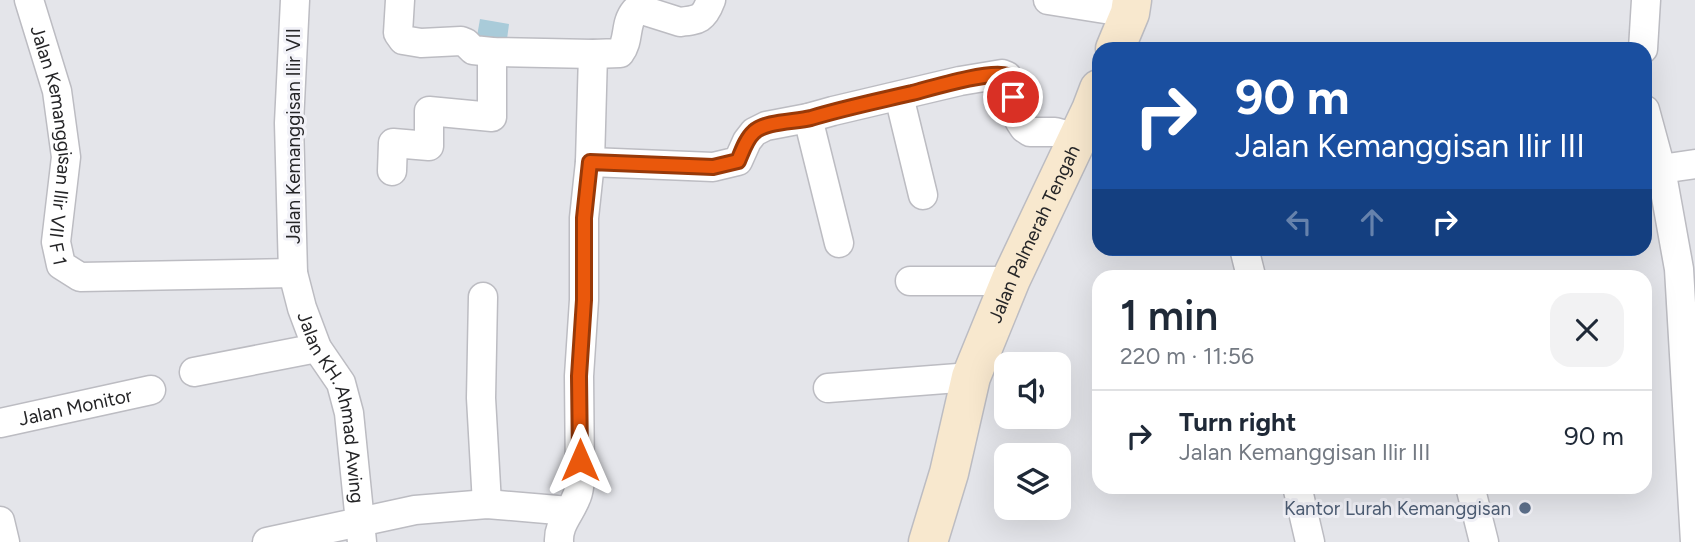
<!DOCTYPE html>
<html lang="en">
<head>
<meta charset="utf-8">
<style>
	:root { --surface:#fff; --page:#f2f2f3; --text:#1f2937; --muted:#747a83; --line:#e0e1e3 }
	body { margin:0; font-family:Figtree,sans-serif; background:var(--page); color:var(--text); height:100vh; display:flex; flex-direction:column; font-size:26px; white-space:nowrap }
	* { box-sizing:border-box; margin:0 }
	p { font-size:23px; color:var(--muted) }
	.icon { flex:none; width:38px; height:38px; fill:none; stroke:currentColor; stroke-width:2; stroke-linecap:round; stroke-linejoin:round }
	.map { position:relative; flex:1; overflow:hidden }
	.details { position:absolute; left:1092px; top:270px; width:560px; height:224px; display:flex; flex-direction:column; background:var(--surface); border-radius:21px; box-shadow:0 7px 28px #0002 }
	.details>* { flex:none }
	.banner { position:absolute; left:1092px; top:42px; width:560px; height:214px; border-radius:21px; box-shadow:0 7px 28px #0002; background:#1a4fa0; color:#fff; overflow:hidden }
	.tools { position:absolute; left:994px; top:352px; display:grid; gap:14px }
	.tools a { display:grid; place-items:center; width:77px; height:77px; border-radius:14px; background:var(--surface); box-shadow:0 7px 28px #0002; font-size:35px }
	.pin { position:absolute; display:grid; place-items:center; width:60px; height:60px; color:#fff; margin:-30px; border:4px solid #fff; border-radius:50%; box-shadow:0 2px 7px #0007 }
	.me { position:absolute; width:77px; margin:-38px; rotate:0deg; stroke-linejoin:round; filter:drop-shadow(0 0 5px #0008) }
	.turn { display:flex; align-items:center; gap:24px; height:147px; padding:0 28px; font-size:32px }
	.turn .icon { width:91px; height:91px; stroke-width:2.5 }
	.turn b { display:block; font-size:49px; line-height:60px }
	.lanes { display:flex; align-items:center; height:66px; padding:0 28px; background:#0003; justify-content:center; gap:35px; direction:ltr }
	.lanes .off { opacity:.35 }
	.round { display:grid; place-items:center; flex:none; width:74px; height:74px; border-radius:21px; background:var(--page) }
	.summary { display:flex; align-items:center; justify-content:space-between; height:119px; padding:0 28px }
	h1 { font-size:42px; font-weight:600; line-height:52px }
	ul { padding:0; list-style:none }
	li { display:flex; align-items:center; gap:21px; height:91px; padding:0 28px; border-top:2px solid var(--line) }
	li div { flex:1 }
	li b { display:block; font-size:26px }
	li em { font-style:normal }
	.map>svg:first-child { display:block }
	.water { fill:#a9cbd9 }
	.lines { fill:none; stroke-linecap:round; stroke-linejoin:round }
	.street-casing { stroke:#bcbcc2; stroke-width:31 }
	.secondary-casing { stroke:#bcbcc2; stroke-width:41 }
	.street { stroke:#fff; stroke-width:28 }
	.secondary { stroke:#f8e8ce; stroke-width:38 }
	.route-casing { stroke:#983908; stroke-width:18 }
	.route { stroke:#ea580c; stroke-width:12 }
	.service-dot { fill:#5c6f8a; stroke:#f2f2f8; stroke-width:2.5 }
	.labels { text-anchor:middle; stroke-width:6; stroke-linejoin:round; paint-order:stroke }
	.street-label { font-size:19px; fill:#252527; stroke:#f2f2f8 }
	.service-label { font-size:19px; fill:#4e5e75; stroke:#f2f2f8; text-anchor:end }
</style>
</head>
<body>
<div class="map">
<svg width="1695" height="542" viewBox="0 0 1695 542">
	<rect width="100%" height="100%" fill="#e4e5ea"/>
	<path class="water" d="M 480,19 L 509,24 L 506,47 L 476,42 Z"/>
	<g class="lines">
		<g class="street-casing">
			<g id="street">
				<path id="s1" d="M 29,0 L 57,91 L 66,157 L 56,242 L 61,265 L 80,277 L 293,273"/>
				<path id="s2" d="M 295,0 L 289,123 L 293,273 L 302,308 L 317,348 L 341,383 L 349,413 L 362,542"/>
				<path d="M 400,0 L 398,33 L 403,40 L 421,43 L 461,41 L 466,43 L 473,50 L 492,52 L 593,54 L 620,53 C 630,40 624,24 635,11 L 642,10 L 680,22 C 699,20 704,19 711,0"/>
				<path d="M 1048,0 L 1130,13"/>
				<path d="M 1643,49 L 1646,0"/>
				<path d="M 899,96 L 923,195"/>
				<path d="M 1645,110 L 1661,169 L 1679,269 L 1695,542"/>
				<path d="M 808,118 L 839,243"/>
				<path d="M 590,162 L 713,167 L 738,161 L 747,141 L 754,132 L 766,126 L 808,118 L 833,111 L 960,81 L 1002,74 L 1007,76 L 1009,80 L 1020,122 L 1024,128 L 1030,132 L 1055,132 L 1077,138"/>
				<path d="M 1661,169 L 1695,164"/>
				<path d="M 392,171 L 393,143 L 429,146 L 429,111 L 492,117 L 492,52"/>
				<path d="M 1244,248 L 1251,276"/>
				<path d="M 910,281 L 998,281 L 1011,279"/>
				<path d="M 483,297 L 481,398 L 487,504"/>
				<path d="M 194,372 L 317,348"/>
				<path d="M 828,388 L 971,377"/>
				<path id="s3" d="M 0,423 L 151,390"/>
				<path d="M 1297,486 L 1310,542"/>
				<path d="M 1470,486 L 1484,542"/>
				<path d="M 0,521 L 5,542"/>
				<path d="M 267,542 L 415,510 L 487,504 L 569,511"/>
				<path d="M 559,542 C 558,524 570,514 576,498 C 579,493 579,486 580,480 L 579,376 L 584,300 L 584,218 L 590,162 L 593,54"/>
			</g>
		</g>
		<g class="secondary-casing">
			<g id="secondary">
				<path d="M 1115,49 L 1130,13 L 1132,0"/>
				<path id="s4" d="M 928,542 L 949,473 L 971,377 L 1011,279 L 1091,110 L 1099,89"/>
			</g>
		</g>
		<use href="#street" class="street"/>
		<use href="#secondary" class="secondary"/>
	</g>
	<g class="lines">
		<g class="route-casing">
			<path id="route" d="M 580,460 L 579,376 L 584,300 L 584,218 L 590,162 L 713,167 L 738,161 C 742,152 746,139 754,132 C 766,121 795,122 811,118 C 844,108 878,101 912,93 C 931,88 990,70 1007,76 L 1013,97"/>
		</g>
		<use href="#route" class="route"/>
	</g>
	<circle class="service-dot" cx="1525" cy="508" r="7"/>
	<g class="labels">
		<g class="street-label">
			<text transform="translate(293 136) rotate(-90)" y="7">Jalan Kemanggisan Ilir VII</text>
			<text dy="7" stroke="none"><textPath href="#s1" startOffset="149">Jalan Kemanggisan Ilir VII F 1</textPath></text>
			<text dy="7" stroke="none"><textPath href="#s4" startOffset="327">Jalan Palmerah Tengah</textPath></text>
			<text dy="7" stroke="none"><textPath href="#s3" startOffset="77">Jalan Monitor</textPath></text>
			<text dy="7" stroke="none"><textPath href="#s2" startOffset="415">Jalan KH. Ahmad Awing</textPath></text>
		</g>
		<g class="service-label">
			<text x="1511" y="515">Kantor Lurah Kemanggisan</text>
		</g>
	</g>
</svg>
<div class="tools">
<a><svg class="icon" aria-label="sound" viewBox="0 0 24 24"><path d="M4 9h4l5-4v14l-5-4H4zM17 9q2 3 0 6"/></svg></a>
<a><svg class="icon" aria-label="layers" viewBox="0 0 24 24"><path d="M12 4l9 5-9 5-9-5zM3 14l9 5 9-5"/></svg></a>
</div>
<div class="pin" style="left:1013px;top:97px;background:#d93025"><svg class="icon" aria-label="arrive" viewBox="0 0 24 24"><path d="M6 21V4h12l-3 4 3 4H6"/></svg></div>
<svg class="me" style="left:580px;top:460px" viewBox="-20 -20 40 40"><path d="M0-17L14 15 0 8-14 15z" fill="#ea580c" stroke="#fff" stroke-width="4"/></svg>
<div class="banner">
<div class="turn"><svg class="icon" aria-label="right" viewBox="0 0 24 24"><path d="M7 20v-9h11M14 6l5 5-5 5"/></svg><div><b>90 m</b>Jalan Kemanggisan Ilir III</div></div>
<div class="lanes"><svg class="icon off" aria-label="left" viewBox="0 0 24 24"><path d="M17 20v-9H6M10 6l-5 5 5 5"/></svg><svg class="icon off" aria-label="ahead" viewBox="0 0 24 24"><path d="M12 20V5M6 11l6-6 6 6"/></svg><svg class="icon" aria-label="right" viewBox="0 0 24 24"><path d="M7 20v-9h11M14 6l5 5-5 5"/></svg></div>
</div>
<section class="details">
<div class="summary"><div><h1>1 min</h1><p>220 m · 11:56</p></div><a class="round"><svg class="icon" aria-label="close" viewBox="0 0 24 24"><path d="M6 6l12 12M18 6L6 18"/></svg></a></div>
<ul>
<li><svg class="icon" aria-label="right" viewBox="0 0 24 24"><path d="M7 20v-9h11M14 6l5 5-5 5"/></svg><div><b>Turn right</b><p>Jalan Kemanggisan Ilir III</p></div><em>90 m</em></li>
</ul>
</section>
</div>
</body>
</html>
